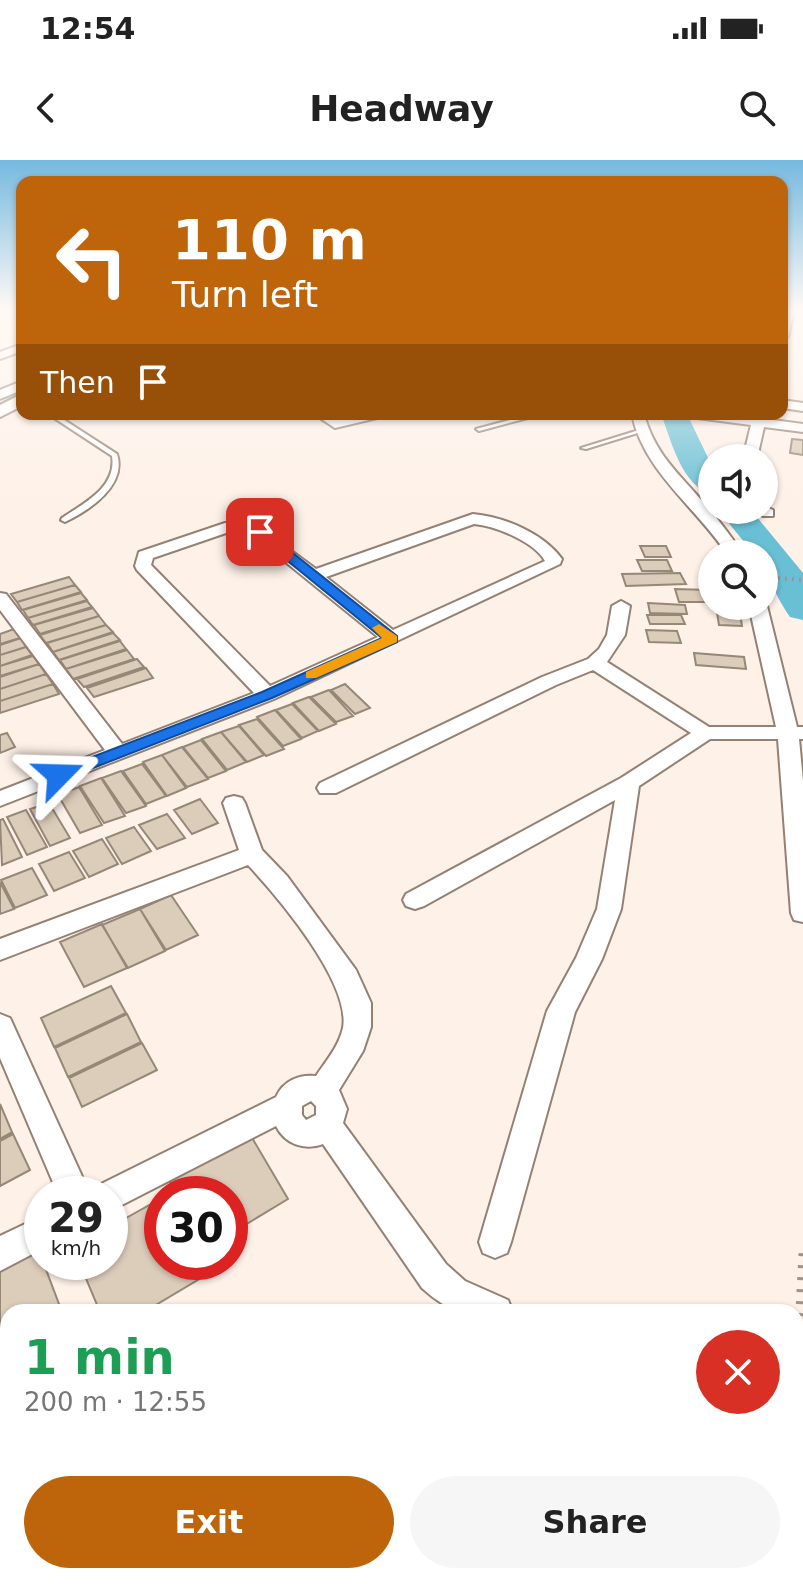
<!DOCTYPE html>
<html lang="en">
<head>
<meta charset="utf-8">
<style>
	:root { --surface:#fff; --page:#f6f6f6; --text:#222; --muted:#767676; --accent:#be640a }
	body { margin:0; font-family:"DejaVu Sans",sans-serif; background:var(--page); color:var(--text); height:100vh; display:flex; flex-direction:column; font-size:30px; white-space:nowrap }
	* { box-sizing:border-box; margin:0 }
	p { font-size:26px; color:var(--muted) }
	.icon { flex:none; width:44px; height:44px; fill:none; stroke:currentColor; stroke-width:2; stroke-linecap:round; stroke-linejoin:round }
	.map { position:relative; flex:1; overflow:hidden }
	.side { position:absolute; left:0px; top:1144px; width:804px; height:280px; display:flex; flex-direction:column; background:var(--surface); border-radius:24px 24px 0 0; box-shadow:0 2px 6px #0004 }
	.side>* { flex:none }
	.top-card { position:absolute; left:16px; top:16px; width:772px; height:244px; border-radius:16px; box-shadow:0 2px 6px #0004; background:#be640a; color:#fff; overflow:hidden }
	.tools { position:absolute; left:698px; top:284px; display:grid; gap:16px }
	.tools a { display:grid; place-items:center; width:80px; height:80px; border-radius:50%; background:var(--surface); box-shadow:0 2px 6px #0004; font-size:40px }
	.speed { position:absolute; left:24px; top:1016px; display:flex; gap:16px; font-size:40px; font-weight:700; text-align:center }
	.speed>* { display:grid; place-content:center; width:104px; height:104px; border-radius:50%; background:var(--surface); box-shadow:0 2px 6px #0004; line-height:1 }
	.speed small { font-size:20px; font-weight:400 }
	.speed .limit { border:12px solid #d22; background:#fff; color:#111 }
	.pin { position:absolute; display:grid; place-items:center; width:68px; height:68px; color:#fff; margin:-34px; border-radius:16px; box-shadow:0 4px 12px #0006 }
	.me { position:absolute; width:88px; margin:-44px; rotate:68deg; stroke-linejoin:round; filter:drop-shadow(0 0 6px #0008) }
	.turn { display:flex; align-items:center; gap:28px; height:168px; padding:0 24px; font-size:36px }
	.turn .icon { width:104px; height:104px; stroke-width:2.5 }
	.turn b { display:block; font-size:56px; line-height:68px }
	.then { display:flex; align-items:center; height:76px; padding:0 24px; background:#0003; gap:16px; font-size:30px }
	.round { display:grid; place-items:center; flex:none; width:84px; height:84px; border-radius:42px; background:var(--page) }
	.head { display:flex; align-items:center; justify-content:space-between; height:136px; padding:0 24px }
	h1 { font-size:48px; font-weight:700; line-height:60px; color:#1e9e55 }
	.button { display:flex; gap:16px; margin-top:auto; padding:16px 24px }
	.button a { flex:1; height:92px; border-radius:48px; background:var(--accent); color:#fff; font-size:32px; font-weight:700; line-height:92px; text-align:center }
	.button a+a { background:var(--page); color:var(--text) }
	.status { display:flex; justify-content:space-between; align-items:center; height:56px; padding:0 40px; background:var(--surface); direction:ltr }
	.status svg { height:22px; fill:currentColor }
	header { display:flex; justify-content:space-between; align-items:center; height:104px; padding:0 24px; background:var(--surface); font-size:36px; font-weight:700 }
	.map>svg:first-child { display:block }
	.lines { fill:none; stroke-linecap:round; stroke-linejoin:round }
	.stream { stroke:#69c0d5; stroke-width:4 }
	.river { fill:#69c0d5; fill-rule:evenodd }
	.building { fill:#dcccba; stroke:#968877; stroke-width:2 }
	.service-casing { stroke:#948174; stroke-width:4 }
	.minor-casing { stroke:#948174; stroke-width:4 }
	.tertiary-casing { stroke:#948174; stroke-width:4 }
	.path-far1 { stroke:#9e948d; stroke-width:4; stroke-dasharray:2 5; stroke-linecap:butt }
	.path { stroke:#9e948d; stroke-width:8; stroke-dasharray:3 9; stroke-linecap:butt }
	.service { fill:#fff; fill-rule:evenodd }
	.minor { fill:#fff; fill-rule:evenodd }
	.tertiary { fill:#fff; fill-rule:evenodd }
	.route { fill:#1a73e8; stroke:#114b97; stroke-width:2 }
	.slow { fill:#f59e0b }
</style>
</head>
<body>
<div class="status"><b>12:54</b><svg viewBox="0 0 49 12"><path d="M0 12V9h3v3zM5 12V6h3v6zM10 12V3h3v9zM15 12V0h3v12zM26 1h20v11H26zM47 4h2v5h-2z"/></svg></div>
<header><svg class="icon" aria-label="back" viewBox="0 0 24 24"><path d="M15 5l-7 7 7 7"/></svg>Headway<svg class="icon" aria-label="search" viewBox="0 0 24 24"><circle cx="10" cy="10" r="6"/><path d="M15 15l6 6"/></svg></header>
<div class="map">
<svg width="803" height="1424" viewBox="0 0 803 1424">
	<rect width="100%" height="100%" fill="#fef1e8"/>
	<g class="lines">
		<path class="stream" d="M 0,245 L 22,232"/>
		<path class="river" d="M 661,254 L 687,254 L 712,306 L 712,334 C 682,327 671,280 661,254 Z
			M 718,350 L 751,350 L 803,413 L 803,460 L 790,457 C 779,441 764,413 764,394 L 754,394 Z"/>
	</g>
	<path class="building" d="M 792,279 L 803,280 L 803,295 L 790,293 Z
		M 640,386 L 666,386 L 671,397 L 645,397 Z
		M 637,400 L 667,400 L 672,411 L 642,411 Z
		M 680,413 L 686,424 L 626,426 L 622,414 Z
		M 69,417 L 75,425 L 17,442 L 11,434 Z
		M 75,425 L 81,432 L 22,450 L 17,442 Z
		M 675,429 L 709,430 L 712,442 L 679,442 Z
		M 81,433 L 87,440 L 28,458 L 23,450 Z
		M 87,441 L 92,447 L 33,465 L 28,458 Z
		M 648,443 L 685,445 L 687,454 L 650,453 Z
		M 716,446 L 739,446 L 742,466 L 719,465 Z
		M 93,448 L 99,456 L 40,474 L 34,465 Z
		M 647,455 L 681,455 L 685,464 L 650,464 Z
		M 99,456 L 106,465 L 46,483 L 40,475 Z
		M 106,465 L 113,472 L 53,492 L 47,483 Z
		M 14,469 L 20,478 L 0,484 L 0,474 Z
		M 646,470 L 677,471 L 681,483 L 649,482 Z
		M 113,473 L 120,480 L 59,500 L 53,492 Z
		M 21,478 L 26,487 L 0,495 L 0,485 Z
		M 120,481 L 126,489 L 66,509 L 60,500 Z
		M 26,487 L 32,495 L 0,506 L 0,495 Z
		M 127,490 L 134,499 L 73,519 L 66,509 Z
		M 694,493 L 744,497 L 746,509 L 696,505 Z
		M 33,496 L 39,504 L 0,516 L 0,506 Z
		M 137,499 L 144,507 L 84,527 L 77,519 Z
		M 39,504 L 46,514 L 0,529 L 0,517 Z
		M 146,508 L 153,518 L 94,537 L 87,528 Z
		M 46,514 L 53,524 L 0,541 L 0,529 Z
		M 53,524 L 59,534 L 0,553 L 0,541 Z
		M 345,524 L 370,548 L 355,554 L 331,530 Z
		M 329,530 L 353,556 L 336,562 L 311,537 Z
		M 309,537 L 336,564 L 319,571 L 293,543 Z
		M 292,544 L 318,571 L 302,578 L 276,550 Z
		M 275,550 L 301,579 L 283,586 L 257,557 Z
		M 257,559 L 284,589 L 266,596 L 239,565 Z
		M 239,566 L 264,595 L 247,602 L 221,572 Z
		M 221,572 L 246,602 L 227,610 L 202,579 Z
		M 7,573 L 15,587 L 0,593 L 0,575 Z
		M 201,580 L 226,611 L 208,618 L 183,587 Z
		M 182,587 L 208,619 L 187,627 L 162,595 Z
		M 162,595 L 186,628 L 167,636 L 143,602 Z
		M 142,604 L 166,636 L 146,644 L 123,611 Z
		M 121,611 L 146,646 L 126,653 L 102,618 Z
		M 101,618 L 125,656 L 104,663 L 80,626 Z
		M 79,627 L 102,665 L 80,673 L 58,635 Z
		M 200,639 L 218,663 L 192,674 L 174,650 Z
		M 49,643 L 70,678 L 50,686 L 30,649 Z
		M 26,650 L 47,687 L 27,695 L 7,657 Z
		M 167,654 L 185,678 L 157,689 L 139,665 Z
		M 3,659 L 22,697 L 2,705 L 0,660 Z
		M 134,667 L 151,691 L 122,704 L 106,678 Z
		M 102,679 L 118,704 L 89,717 L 73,691 Z
		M 69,692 L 85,718 L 54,731 L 39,704 Z
		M 32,708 L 47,735 L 15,748 L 1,720 Z
		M 0,722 L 14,749 L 0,754 Z
		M 171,735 L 198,775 L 166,790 L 140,749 Z
		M 140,749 L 165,791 L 128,808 L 102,765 Z
		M 102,764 L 127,808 L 84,827 L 60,782 Z
		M 111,826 L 126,853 L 54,887 L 41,858 Z
		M 127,854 L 141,882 L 68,917 L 55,888 Z
		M 142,883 L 157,910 L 82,947 L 69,918 Z
		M 0,944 L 12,972 L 0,979 Z
		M 13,974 L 30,1010 L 0,1026 L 0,981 Z
		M 251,976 L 288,1039 L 230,1074 L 230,1034 L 170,1034 L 175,1031 L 169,1021 Z
		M 162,1038 L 162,1102 L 228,1102 L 144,1152 L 100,1152 L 82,1109 L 94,1102 L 110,1102 L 110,1067 Z
		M 36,1083 L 62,1152 L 8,1152 L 8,1191 L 0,1167 L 0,1102 Z
		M 0,1167 L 8,1191 L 8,1233 L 0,1238 Z"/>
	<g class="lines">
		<g class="service-casing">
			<path id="service" d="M 48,254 L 55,254 L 117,294 C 127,325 90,350 65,362 L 61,360 L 62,358 C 84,343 117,327 112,296 Z
				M 532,254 L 543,254 L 479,271 L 476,269 Z
				M 639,270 L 644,271 L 586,289 L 581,288 Z"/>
		</g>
		<g class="minor-casing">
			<path id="minor" d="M 785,148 L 795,148 L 788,177 L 782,180 Z
				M 22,184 L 22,191 L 0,199 L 0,192 Z
				M 22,221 L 22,230 L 0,239 L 0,230 Z
				M 782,240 L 803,243 L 803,251 L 782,248 Z
				M 314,254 L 329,254 L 337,260 L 367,254 L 394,254 L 335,268 Z
				M 632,254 L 644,254 C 654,293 679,314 704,343 C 718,359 731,376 743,394 L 727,394 C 696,347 643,311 632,254 Z
				M 691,254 L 727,254 L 803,264 L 803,272 L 764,267 L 757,298 L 743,298 L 751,265 L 697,258 Z
				M 764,346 L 773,350 L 773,356 L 763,356 L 754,350 L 764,350 Z
				M 473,354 C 504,357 543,373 562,399 L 560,404 L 274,539 L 0,646 L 0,631 L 105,590 L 0,450 L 0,433 L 6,434 L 122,584 L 254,533 L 137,410 L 135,406 L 139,392 L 225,363 L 255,364 L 316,409 ZM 474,364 C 496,366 535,382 545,401 L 393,470 L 326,417 ZM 226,373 L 251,374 L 378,477 L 270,526 L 151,405 L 153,398 Z
				M 621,441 L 630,446 L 625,475 L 607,502 L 709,567 L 776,567 L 749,446 L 764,446 L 764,442 L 767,446 L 797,567 L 803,567 L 803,579 L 799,579 L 803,621 L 803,762 L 794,760 L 791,753 L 778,579 L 710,579 L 639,626 L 621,749 L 602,799 L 575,852 L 511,1082 L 507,1093 L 495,1098 L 483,1093 L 479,1082 L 547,851 L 576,798 L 597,749 L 615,640 L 424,746 L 415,749 L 406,746 L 403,740 L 406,734 L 621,618 L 691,573 L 593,510 L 556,525 L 336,633 L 320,633 L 317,628 L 320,623 L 542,517 L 588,499 L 599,489 L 607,475 L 612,446 Z
				M 234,636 L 242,638 L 245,643 L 262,690 L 287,716 L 356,810 L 371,843 L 371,867 L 363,891 L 339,930 L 347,949 L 343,963 L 446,1104 L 465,1121 L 508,1140 L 513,1152 C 470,1152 456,1159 422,1128 L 323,984 C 304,991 285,984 276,966 L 110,1051 L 110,1034 L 95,1034 L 99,1025 L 276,937 C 283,921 299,914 316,916 C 326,901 339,886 343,868 C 351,823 278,737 248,705 L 0,800 L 0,779 L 239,690 L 223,643 L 226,638 ZM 311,941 L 316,946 L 316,955 L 306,960 L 302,955 L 302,946 Z
				M 0,854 L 10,858 L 90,1034 L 58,1034 L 0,898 Z
				M 42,1056 L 42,1089 L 0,1111 L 0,1076 Z
				M 796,1255 L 803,1257 L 803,1295 L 796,1293 Z
				M 45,1416 L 85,1416 L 86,1424 L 44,1424 Z
				M 750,1416 L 790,1416 L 790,1424 L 748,1424 Z"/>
		</g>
		<g class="tertiary-casing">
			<path id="tertiary" d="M 22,234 L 22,246 L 0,257 L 0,245 Z"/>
		</g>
		<path class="path-far1" d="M 764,417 L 803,420"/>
		<path class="path" d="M 796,1216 L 803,1085"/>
		<use href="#service" class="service"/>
		<use href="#minor" class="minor"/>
		<use href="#tertiary" class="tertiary"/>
	</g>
	<linearGradient id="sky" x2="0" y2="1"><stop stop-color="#75b9e0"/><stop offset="0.43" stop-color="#fff9f5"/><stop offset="1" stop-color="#fff9f5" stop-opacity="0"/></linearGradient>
	<rect width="803" height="347" fill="url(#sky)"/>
	<path class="route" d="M 256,370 L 264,370 L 397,476 L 397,482 L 272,538 L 65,619 L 53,619 L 51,615 L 53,612 L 262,532 L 382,478 L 256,375 Z"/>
	<path class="slow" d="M 379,464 L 397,476 L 397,482 L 316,518 L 306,518 L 306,512 L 382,478 L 372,468 Z"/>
</svg>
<div class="tools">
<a><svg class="icon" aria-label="sound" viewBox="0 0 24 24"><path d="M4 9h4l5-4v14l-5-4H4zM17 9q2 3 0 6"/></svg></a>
<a><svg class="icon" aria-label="search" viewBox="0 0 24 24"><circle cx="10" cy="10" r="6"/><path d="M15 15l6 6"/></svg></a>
</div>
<div class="speed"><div>29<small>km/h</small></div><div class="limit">30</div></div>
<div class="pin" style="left:260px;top:372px;background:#d93025"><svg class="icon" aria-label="arrive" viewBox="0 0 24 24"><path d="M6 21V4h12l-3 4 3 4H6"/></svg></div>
<svg class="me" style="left:59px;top:615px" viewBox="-20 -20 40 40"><path d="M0-17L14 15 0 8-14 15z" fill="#1a73e8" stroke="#fff" stroke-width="4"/></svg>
<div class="top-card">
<div class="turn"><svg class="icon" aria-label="left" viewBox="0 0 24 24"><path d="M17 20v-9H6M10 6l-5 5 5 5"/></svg><div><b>110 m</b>Turn left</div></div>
<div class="then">Then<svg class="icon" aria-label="arrive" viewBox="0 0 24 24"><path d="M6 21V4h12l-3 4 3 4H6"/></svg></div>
</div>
<section class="side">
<div class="head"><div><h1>1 min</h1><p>200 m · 12:55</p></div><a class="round" style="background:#d93025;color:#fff"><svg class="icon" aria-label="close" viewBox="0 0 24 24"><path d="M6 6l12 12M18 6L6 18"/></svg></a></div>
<div class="button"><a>Exit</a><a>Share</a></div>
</section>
</div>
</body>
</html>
